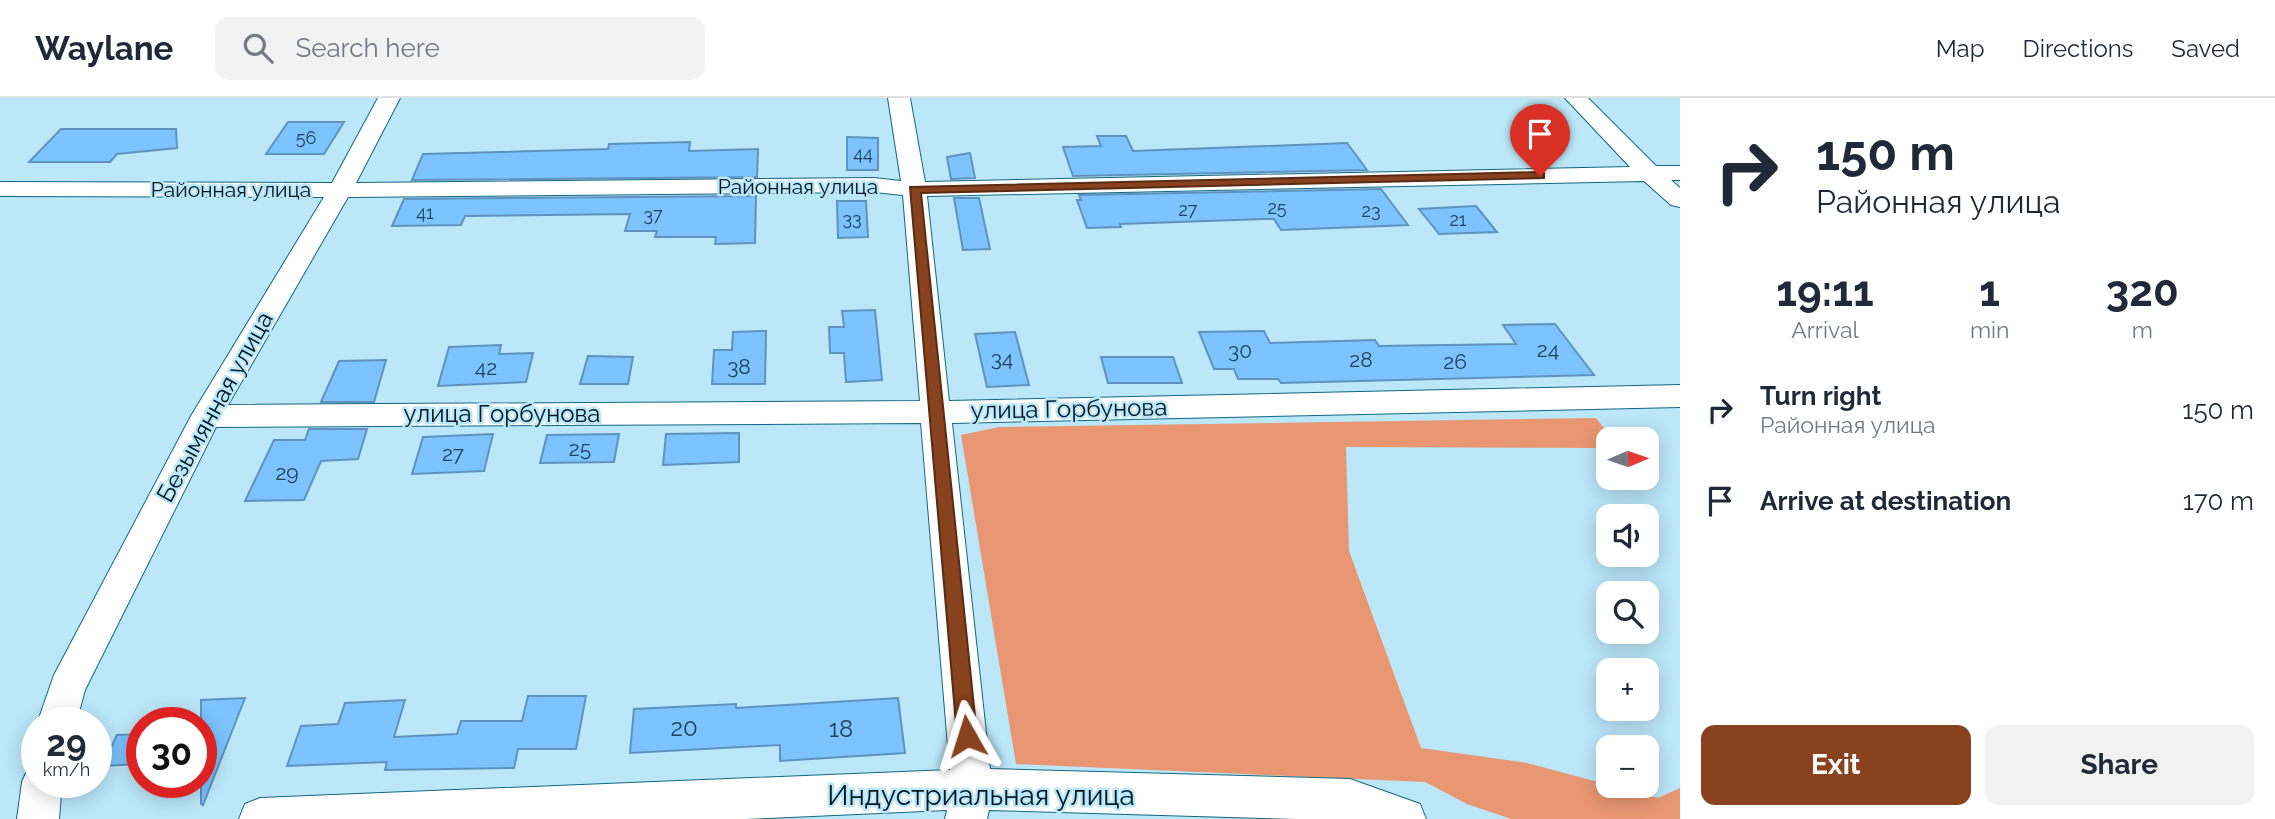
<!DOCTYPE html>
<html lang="en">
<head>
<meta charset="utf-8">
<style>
	:root { --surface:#fff; --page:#f2f2f3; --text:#1f2937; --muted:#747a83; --line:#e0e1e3; --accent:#89421e }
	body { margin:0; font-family:Raleway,sans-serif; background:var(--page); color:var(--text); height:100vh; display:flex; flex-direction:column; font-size:26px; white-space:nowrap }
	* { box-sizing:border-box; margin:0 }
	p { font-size:23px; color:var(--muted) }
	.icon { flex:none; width:38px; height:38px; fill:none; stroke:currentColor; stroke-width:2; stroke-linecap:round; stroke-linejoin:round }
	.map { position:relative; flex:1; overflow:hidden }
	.details { display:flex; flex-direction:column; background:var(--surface); width:595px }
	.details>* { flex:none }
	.guide { background:#fff; color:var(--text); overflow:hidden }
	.needle { width:46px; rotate:88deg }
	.controls { position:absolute; left:1596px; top:329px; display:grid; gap:14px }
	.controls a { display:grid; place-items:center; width:63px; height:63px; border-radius:14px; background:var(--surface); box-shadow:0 4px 18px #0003; font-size:35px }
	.speed { position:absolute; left:21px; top:609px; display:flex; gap:14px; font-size:35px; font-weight:700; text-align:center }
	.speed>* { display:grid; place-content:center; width:91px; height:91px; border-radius:50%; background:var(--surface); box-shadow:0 4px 18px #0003; line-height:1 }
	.speed small { font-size:18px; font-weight:400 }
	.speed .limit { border:10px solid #d22; background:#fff; color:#111 }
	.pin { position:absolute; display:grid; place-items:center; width:60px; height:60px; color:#fff; margin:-72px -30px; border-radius:50% 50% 50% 0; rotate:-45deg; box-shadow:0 0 7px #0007 }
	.pin .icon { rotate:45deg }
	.me { position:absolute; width:77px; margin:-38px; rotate:354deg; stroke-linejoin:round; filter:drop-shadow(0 0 5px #0008) }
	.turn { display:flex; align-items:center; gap:24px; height:147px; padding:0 21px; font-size:32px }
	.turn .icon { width:91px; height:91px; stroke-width:2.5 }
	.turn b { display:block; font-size:49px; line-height:60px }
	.eta { display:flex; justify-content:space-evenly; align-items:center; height:119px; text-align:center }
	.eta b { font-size:42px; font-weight:700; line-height:49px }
	.action { display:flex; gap:14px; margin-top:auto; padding:14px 21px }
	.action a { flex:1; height:80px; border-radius:14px; background:var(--accent); color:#fff; font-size:28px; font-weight:700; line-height:80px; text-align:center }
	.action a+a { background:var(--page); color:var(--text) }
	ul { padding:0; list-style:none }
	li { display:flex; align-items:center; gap:21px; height:91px; padding:0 21px }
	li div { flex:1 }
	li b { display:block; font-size:26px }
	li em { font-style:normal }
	header { display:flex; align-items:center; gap:42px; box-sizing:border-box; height:98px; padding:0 35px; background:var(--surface); border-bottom:2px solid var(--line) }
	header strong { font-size:33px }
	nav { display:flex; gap:38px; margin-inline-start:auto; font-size:24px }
	.search { width:490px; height:63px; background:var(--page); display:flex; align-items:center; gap:18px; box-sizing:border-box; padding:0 24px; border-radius:14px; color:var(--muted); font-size:26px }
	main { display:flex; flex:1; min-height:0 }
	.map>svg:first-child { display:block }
	.green { fill:#e99772 }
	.building { fill:#7cc3ff; stroke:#5f93be; stroke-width:2 }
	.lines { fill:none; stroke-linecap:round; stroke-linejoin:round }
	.minor-casing { stroke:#116781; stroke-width:2 }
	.minor { fill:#fff; fill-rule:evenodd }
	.route { fill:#89421e; stroke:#592b14; stroke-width:2 }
	.labels { text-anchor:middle; stroke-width:5; stroke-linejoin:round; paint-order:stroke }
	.far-number-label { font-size:18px; fill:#204358 }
	.far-street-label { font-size:21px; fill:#011820; stroke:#bbe7f9 }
	.number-label { font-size:21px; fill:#204358 }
	.street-label { font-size:24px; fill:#011820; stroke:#bbe7f9 }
	.near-number-label { font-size:24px; fill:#204358 }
	.near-street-label { font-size:28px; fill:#011820; stroke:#bbe7f9 }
</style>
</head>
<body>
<header>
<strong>Waylane</strong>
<div class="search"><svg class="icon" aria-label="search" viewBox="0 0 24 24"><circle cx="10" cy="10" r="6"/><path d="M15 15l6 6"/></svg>Search here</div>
<nav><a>Map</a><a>Directions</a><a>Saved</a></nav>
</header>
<main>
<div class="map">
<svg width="1680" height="721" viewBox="0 0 1680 721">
	<rect width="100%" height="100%" fill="#bbe7f9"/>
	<path class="green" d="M 1596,320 L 1611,339 L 1604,350 L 1346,349 L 1349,453 L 1421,650 L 1527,665 L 1658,700 L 1680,690 L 1680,721 L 1511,721 L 1467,706 L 1425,684 L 1016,666 L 961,337 L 999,329 Z"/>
	<path class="building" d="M 288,24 L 344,24 L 324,56 L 266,56 Z
		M 61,31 L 176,31 L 177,50 L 117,56 L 110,64 L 29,64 Z
		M 1097,38 L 1126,38 L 1133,53 L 1347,45 L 1367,72 L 1073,78 L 1063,49 L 1101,48 Z
		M 847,39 L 878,40 L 878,72 L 847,72 Z
		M 690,44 L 689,53 L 758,51 L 757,79 L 412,82 L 423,56 L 608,51 L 609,46 Z
		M 970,55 L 975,80 L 951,81 L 947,59 Z
		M 1381,91 L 1408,127 L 1281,132 L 1274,121 L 1264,121 L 1120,126 L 1121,129 L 1087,130 L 1077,102 L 1081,102 L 1079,97 Z
		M 756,98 L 755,145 L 715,146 L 716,139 L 655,139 L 657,133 L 625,133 L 630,116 L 465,118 L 461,127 L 392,128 L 404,101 Z
		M 954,100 L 979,100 L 990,151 L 963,152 Z
		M 837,103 L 866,103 L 868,139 L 838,140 Z
		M 1476,108 L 1497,134 L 1439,136 L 1419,111 Z
		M 875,212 L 882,282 L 846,284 L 844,255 L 830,255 L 829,229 L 844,229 L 842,213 Z
		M 1555,226 L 1594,277 L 1281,285 L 1278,281 L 1238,281 L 1234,271 L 1214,271 L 1199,234 L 1264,233 L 1270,245 L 1375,242 L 1379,248 L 1516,246 L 1503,227 Z
		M 766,233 L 765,286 L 712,286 L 714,252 L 732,252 L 733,234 Z
		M 1015,234 L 1029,287 L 987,289 L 975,236 Z
		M 501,247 L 499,256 L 533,255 L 526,284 L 438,288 L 449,249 Z
		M 588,258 L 633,259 L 628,286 L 580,286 Z
		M 1101,259 L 1173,259 L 1182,285 L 1108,285 Z
		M 386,262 L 374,304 L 321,304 L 339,263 Z
		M 309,331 L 367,331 L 358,361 L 321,363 L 304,402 L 245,403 L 274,342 L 305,342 Z
		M 739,335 L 739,364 L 663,367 L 666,336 Z
		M 493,336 L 484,373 L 412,376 L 423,339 Z
		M 619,336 L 614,364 L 540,365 L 547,337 Z
		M 528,598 L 586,598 L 576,651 L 518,651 L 514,670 L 385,672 L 387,664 L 287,668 L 301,628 L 338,626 L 345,605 L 405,602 L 394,639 L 457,636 L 461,623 L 522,623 Z
		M 245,600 L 203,707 L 201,706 L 201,602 Z
		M 898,600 L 905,655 L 780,663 L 780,647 L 630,655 L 634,611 L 736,606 L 736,610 Z
		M 142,636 L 142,666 L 102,668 L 117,637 Z"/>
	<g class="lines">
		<g class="minor-casing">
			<path id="minor" d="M 378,0 L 400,0 L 356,85 L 874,80 L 901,83 L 888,0 L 910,0 L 925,84 L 1630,69 L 1565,0 L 1588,0 L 1656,68 L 1680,68 L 1680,82 L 1671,82 L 1680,90 L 1680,109 L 1671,107 L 1644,83 L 927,98 L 949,303 L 1680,287 L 1680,309 L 952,325 L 990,671 L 1350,681 L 1420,706 L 1426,721 L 1297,721 L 989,712 L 987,721 L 945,721 L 947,712 L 745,721 L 239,721 L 245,706 L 260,700 L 950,672 L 921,325 L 216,329 L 85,592 L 76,625 L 37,626 L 54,577 L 191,318 L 324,99 L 0,98 L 0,84 L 332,85 ZM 874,94 L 903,97 L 920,303 L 228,307 L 348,99 Z
				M 37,666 L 37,684 L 62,684 L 59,721 L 17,721 L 22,684 L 28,670 Z"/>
		</g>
		<use href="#minor" class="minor"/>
	</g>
	<path class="route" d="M 1540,74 L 1544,75 L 1544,80 L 921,95 L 977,638 L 974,644 L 967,647 L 960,644 L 957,638 L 910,89 Z"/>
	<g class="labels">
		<g class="far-number-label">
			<text x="306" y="46">56</text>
			<text x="863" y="62">44</text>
			<text x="1277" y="116">25</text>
			<text x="1188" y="118">27</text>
			<text x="1371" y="119">23</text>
			<text x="425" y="121">41</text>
			<text x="653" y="123">37</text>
			<text x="852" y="127">33</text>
			<text x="1458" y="128">21</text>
		</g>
		<g class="far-street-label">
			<text x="798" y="96">Районная улица</text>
			<text x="231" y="99">Районная улица</text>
		</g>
		<g class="number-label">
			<text x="1548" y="259">24</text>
			<text x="1240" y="260">30</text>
			<text x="1002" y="268">34</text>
			<text x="1361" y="269">28</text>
			<text x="1455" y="271">26</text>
			<text x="739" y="276">38</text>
			<text x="486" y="277">42</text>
			<text x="580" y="358">25</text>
			<text x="453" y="363">27</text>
			<text x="287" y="382">29</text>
		</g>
		<g class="street-label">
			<text transform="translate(215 309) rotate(-61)" y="8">Безымянная улица</text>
			<text transform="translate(1069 311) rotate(-1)" y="8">улица Горбунова</text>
			<text x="502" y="324">улица Горбунова</text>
		</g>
		<g class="near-number-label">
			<text x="684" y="638">20</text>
			<text x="841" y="639">18</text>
		</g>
		<g class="near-street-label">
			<text x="981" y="707">Индустриальная улица</text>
		</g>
	</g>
</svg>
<div class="controls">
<a><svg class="needle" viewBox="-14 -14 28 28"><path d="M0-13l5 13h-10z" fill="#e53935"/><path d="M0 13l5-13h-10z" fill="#747a83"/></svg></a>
<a><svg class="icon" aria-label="sound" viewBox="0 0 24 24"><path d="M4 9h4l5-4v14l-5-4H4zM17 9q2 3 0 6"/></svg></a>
<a><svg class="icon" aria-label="search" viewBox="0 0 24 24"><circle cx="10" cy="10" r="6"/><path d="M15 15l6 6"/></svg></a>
<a>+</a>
<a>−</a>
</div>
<div class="speed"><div>29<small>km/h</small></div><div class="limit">30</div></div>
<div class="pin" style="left:1540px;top:78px;background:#d93025"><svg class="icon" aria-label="arrive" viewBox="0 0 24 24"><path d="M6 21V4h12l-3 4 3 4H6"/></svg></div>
<svg class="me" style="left:967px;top:638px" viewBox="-20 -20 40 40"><path d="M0-17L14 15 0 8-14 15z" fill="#89421e" stroke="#fff" stroke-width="4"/></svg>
</div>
<section class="details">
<div class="guide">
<div class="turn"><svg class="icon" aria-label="right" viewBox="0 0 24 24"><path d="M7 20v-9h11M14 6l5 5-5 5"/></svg><div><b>150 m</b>Районная улица</div></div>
</div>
<div class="eta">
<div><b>19:11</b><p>Arrival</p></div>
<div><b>1</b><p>min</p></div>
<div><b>320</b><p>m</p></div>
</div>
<ul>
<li><svg class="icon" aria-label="right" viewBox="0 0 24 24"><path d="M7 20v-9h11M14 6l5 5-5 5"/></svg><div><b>Turn right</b><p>Районная улица</p></div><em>150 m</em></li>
<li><svg class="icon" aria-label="arrive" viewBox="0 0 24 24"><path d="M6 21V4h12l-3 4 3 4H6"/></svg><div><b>Arrive at destination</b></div><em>170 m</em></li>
</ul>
<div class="action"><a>Exit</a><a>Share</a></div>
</section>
</main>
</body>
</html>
